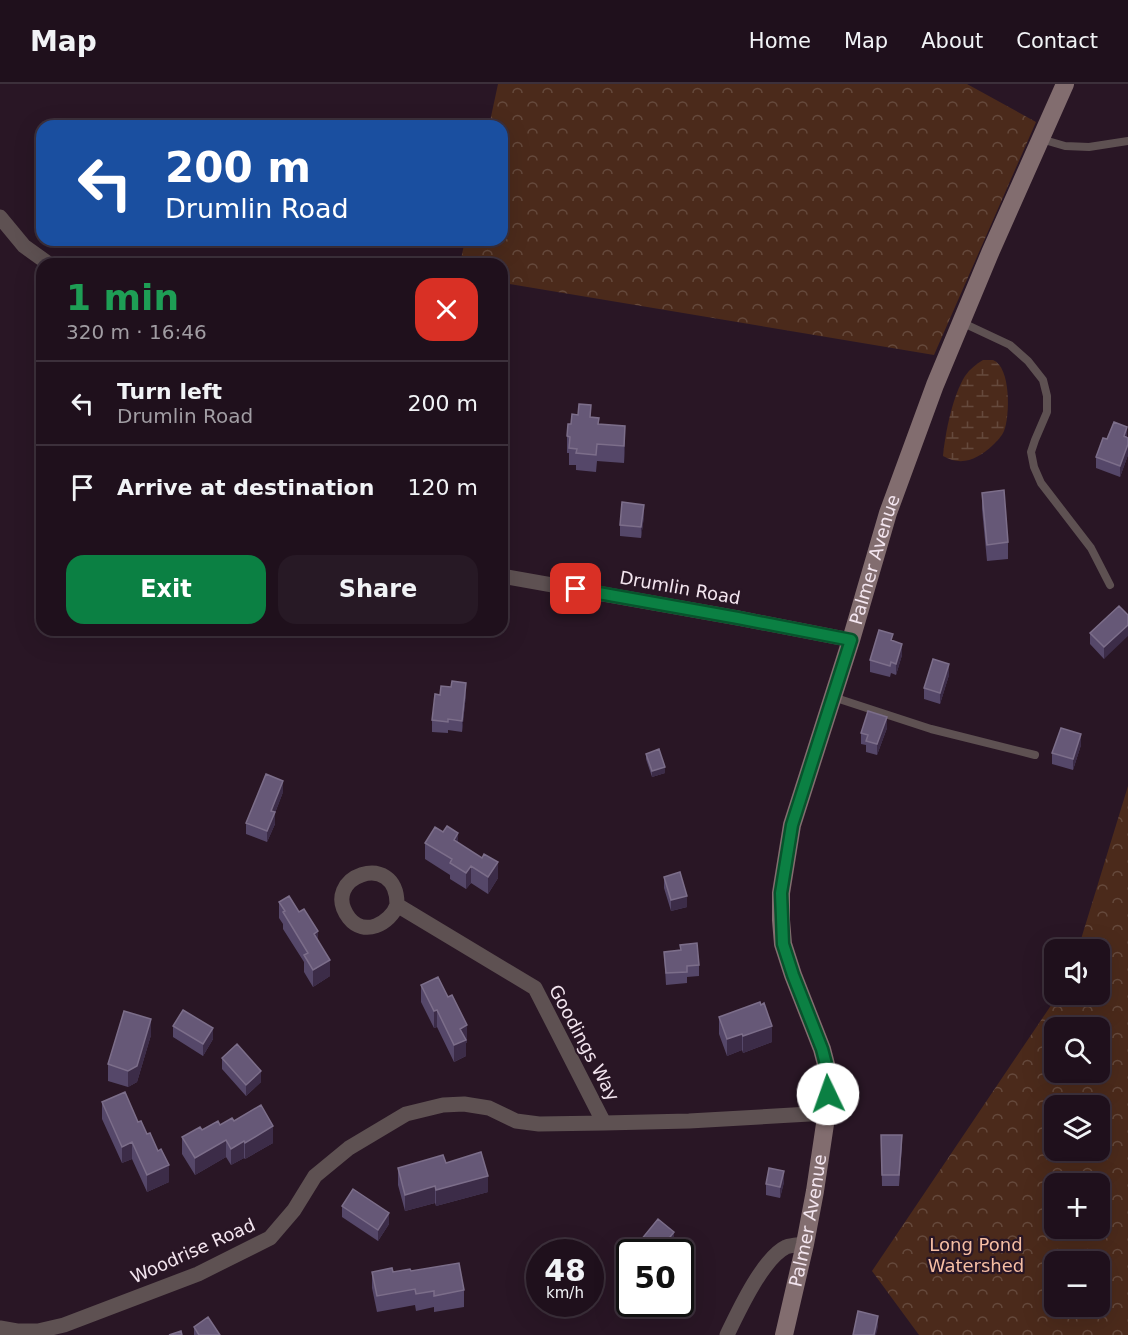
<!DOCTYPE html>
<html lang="en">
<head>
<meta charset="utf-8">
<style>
	:root { --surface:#1f101c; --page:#271925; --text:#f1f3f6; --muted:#a19da3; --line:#3c303b; --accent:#0b8043 }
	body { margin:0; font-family:"DejaVu Sans",sans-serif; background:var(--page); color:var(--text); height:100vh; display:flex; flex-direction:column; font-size:22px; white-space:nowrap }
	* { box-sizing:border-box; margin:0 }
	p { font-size:20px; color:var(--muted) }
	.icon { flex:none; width:33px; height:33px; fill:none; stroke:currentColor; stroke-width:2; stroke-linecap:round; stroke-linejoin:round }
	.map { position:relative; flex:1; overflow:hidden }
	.panel { position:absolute; left:36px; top:174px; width:472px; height:378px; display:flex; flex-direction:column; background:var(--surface); border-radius:18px; box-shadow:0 6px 24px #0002,0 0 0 2px var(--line) }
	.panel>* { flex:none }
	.hud { position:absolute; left:36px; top:36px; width:472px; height:126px; border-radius:18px; box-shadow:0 6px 24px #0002,0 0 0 2px var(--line); background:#1a4fa0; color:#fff; overflow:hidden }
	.buttons { position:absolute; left:1044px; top:855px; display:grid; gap:12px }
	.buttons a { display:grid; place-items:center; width:66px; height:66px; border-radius:12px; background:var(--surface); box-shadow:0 6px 24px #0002,0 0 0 2px var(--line); font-size:30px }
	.speed { position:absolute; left:526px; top:1155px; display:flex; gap:12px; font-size:30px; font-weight:700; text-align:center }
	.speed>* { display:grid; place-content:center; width:78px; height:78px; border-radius:50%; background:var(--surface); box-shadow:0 6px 24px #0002,0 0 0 2px var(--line); line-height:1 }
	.speed small { font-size:15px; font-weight:400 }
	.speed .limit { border:3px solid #111; border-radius:9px; background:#fff; color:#111 }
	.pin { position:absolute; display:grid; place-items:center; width:51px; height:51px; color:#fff; margin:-26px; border-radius:12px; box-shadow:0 3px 9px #0006 }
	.me { position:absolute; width:66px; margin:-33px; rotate:357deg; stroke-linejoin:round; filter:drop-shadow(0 0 4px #0008) }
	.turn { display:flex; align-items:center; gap:21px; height:126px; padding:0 30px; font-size:27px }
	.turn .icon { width:78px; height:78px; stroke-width:2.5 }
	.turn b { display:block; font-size:42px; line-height:51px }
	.round { display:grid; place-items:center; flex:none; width:63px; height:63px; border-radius:18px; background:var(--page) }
	.head { display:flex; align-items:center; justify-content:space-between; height:102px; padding:0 30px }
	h1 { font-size:36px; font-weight:600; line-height:45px; color:#1e9e55 }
	.cta { display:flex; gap:12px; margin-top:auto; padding:12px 30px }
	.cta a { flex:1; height:69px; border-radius:18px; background:var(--accent); color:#fff; font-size:24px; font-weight:600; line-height:69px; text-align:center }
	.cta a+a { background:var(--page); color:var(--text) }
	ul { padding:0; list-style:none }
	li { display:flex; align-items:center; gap:18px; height:84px; padding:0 30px; border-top:2px solid var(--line) }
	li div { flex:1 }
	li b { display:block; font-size:22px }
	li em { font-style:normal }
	header { display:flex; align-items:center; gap:36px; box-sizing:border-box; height:84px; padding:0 30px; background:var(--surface); border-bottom:2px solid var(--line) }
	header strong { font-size:28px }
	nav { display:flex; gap:33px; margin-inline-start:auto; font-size:21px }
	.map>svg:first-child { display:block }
	.wetland { fill:url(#wetland-marsh) }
	.park { fill:url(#park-crowns); fill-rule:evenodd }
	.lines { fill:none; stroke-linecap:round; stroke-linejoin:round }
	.lane { stroke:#5e5152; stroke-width:8 }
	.street { stroke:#5e5152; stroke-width:15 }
	.secondary { stroke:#826d6f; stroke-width:18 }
	.wall { fill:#554769 }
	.shaded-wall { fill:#3c2c48 }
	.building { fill:#665877; stroke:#7c6e8a; stroke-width:1.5 }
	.route-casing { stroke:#07532c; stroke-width:15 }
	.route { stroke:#0b8043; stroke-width:10 }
	.labels { text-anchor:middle; stroke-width:4.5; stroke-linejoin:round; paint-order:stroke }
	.street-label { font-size:18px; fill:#f3e5ef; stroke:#291625 }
	.park-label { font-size:18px; fill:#f6bea4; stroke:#291625 }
</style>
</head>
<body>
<header>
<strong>Map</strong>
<nav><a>Home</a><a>Map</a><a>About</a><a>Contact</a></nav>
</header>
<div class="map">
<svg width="1128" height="1251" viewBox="0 0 1128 1251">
	<defs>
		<pattern id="wetland-marsh" width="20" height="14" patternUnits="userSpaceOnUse" patternTransform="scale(1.5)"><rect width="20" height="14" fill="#4b2a1b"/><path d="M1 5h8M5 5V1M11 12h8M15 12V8" fill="none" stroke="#65493c"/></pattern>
		<pattern id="park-crowns" width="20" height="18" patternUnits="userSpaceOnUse" patternTransform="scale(1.5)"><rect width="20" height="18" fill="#4b2a1b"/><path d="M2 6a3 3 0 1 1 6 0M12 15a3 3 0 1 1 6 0" fill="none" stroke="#65493c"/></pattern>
	</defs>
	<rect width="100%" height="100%" fill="#291625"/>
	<path class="wetland" d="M 983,276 C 984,276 992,276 993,276 C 1011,283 1010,332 1004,347 C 1002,352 997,357 993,361 C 978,375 962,383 943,372 C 945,349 953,311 965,292 C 970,285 976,280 983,276 Z"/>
	<path class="park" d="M 498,0 L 967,0 L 1036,38 L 934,271 L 503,199 L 502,180 L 460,180 L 465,156 L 502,156 L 502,42 L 489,42 Z
		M 1128,702 L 1128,1251 L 919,1251 L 872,1187 L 1058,911 L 1100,910 L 1100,866 L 1078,865 ZM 1054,944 L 1100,944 L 1100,988 L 1054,988 ZM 1054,1022 L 1100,1022 L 1100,1066 L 1054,1066 ZM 1054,1100 L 1100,1100 L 1100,1144 L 1054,1144 ZM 1054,1178 L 1100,1178 L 1100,1222 L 1054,1222 Z"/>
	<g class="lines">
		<path class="lane" d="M 1041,55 L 1065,62 L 1089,63 L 1128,57
			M 961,238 L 1010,261 L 1028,277 L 1043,296 L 1047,312 L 1047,328 L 1035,356 L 1031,368 L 1034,383 L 1041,399 L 1091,464 L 1110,501
			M 833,613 L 931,645 L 1035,671"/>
		<path class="street" d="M 0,133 L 24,162 L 49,180
			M 502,492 L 738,534 L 851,556
			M 397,821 C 398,764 318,793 349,834 C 364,853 390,840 397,821 L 535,904 L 604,1039 L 689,1037 L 827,1029
			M 0,1244 L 17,1247 L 38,1247 L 64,1241 L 198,1190 L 270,1154 L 294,1126 L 315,1092 L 349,1064 L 406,1030 L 443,1021 L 464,1020 L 489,1024 L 516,1037 L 539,1040 L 604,1039
			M 727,1251 C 738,1228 763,1174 786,1163 C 792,1161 799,1161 805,1160"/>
		<path class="secondary" id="s1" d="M 784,1251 L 805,1160 L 815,1107 L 825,1040 L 829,992 L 822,965 L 793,891 L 783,860 L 781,836 L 781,809 L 792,741 L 851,556 L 888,429 L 935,301 L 990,169 L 1065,0"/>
	</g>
	<path class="wall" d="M 591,333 L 599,340 L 625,359 L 624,379 L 597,377 L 596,388 L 576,386 L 576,381 L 569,381 L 569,369 L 567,369 L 567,352 L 571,340 Z
		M 1127,353 L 1128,371 L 1120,393 L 1096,384 L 1096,373 L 1107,355 Z
		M 982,409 L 1008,458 L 1008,475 L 987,477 L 982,425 Z
		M 644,432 L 641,454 L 620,452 L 620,441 Z
		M 1128,531 L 1104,575 L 1090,560 L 1090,549 Z
		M 893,557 L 902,571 L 896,591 L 891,589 L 890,593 L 870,588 L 870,576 Z
		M 949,591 L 940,620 L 924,615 L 924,604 Z
		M 466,610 L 462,648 L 448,646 L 448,649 L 432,648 L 432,636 L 440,611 Z
		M 887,644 L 877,671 L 866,668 L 866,661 L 861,660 L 861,649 Z
		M 1081,661 L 1073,686 L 1052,680 L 1052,669 Z
		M 646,670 L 665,689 L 652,693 L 646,675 Z
		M 283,708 L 275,729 L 275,740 L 267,758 L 246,750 L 246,739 Z
		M 425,759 L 458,759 L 498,794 L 488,810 L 471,799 L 466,805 L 450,795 L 450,791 L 425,775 Z
		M 664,793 L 687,823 L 671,827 L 664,804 Z
		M 279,818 L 318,856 L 330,892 L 313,903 L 304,888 L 304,878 L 283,845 L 283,840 L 279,834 Z
		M 664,868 L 699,881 L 699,892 L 687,893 L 687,899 L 666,901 Z
		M 421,901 L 467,958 L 466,959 L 466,972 L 454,978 L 437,943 L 434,944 L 421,918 Z
		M 719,933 L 772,958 L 743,969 L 742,966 L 727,972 L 719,950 Z
		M 173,942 L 213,955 L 203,972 L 173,953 Z
		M 151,951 L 137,998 L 128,1003 L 108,997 L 108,980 Z
		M 222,974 L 261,998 L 246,1012 L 222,985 Z
		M 102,1018 L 138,1038 L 169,1098 L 147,1108 L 132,1075 L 122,1079 L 102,1035 Z
		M 234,1037 L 273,1059 L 245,1075 L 244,1074 L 231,1081 L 226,1073 L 195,1091 L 182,1070 L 182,1053 L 220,1041 Z
		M 881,1051 L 902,1062 L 899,1102 L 882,1102 Z
		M 446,1079 L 488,1108 L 436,1122 L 435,1119 L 405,1127 L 398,1101 L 398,1084 Z
		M 784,1098 L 780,1114 L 766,1111 L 766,1100 Z
		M 342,1122 L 389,1140 L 378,1157 L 342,1133 Z
		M 630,1175 L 630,1189 L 629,1188 L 629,1177 Z
		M 411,1187 L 464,1206 L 464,1223 L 434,1228 L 434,1223 L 416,1227 L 415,1221 L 377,1228 L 372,1204 L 372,1188 Z
		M 194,1243 L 220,1251 L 194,1251 Z"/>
	<path class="shaded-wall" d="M 625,342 L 625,359 L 624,379 L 624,362 Z
		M 1127,343 L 1127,354 L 1124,352 Z
		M 1128,360 L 1128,371 L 1120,393 L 1120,382 Z
		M 644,421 L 644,432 L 641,454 L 641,443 Z
		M 1128,541 L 1128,552 L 1104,575 L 1104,563 Z
		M 902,560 L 902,571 L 896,591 L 896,580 Z
		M 949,580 L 949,591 L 940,620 L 940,609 Z
		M 466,599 L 466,610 L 462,648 L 462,637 Z
		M 887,633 L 887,644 L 877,671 L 877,660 Z
		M 1081,650 L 1081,661 L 1073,686 L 1073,675 Z
		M 665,683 L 665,689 L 652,693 L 652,687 Z
		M 283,697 L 283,708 L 275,729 L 275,740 L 267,758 L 267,747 L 271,727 Z
		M 458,749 L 458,765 L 454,756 Z
		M 498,778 L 498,794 L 488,810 L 488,793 Z
		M 471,782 L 471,799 L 466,805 L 466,789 Z
		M 687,812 L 687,823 L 671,827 L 671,816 Z
		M 318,847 L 318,864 L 314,850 Z
		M 330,876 L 330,892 L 313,903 L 313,886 Z
		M 437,926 L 437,943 L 434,944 L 434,927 Z
		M 151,935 L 151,951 L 137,998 L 128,1003 L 128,987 Z
		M 467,941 L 467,958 L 466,959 L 466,972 L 454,978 L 454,961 L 460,945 Z
		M 772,942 L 772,958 L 743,969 L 743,952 Z
		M 213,944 L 213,955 L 203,972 L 203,960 Z
		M 742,950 L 742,966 L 727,972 L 727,955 Z
		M 261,987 L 261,998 L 246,1012 L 246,1001 Z
		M 273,1042 L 273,1059 L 245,1075 L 245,1059 Z
		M 226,1056 L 226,1073 L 195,1091 L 195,1074 Z
		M 244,1057 L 244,1074 L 231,1081 L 231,1065 Z
		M 132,1058 L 132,1075 L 122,1079 L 122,1063 Z
		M 169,1081 L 169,1098 L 147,1108 L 147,1091 Z
		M 784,1087 L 784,1098 L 780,1114 L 780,1103 Z
		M 488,1092 L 488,1108 L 436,1122 L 436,1106 Z
		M 435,1102 L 435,1119 L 405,1127 L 405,1111 Z
		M 389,1129 L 389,1140 L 378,1157 L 378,1146 Z
		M 674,1148 L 674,1159 L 667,1168 L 658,1168 Z
		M 878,1232 L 878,1243 L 876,1251 L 874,1251 Z"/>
	<path class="building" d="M 579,320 L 591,321 L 590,333 L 599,334 L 598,340 L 625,342 L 624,362 L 597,360 L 596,371 L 576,369 L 577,365 L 569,364 L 570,353 L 567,352 L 568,340 L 571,340 L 572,330 L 578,331 Z
		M 1114,338 L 1127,343 L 1124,352 L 1128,354 L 1128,360 L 1120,382 L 1096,373 L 1103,354 L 1107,355 Z
		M 1004,406 L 1008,458 L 987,461 L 982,409 Z
		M 622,418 L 644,421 L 641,443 L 620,441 Z
		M 1119,522 L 1128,531 L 1128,541 L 1104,563 L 1090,549 Z
		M 879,546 L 893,550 L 891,556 L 902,560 L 896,580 L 891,578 L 890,582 L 870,576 Z
		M 933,575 L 949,580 L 940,609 L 924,604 Z
		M 452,597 L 466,599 L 462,637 L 448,635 L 448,638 L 432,636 L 435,610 L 440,611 L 441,602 L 451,603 Z
		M 868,627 L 887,633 L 877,660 L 866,657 L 868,651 L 861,649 Z
		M 1061,644 L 1081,650 L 1073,675 L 1052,669 Z
		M 659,665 L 665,683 L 652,687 L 646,670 Z
		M 266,690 L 283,697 L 271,727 L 275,728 L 267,747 L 246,739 Z
		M 447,742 L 458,749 L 454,756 L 482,774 L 484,770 L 498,778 L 488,793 L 471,782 L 466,789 L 450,779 L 452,775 L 425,759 L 435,743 L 443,748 Z
		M 680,788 L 687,812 L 671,816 L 664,793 Z
		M 289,812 L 299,828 L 304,825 L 318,847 L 314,850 L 330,876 L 313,886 L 304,871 L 308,869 L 283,828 L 285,827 L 279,818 Z
		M 697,859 L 699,881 L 687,882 L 687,888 L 666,889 L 664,868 L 681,866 L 680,861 Z
		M 438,893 L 448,913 L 452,911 L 467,941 L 460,945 L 466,956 L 454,961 L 437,926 L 434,927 L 421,901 Z
		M 760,918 L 761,921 L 764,919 L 772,942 L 743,952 L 742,950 L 727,955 L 719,933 Z
		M 183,926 L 213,944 L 203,960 L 173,942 Z
		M 124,927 L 151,935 L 137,982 L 128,987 L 108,980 Z
		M 237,960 L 261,987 L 246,1001 L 222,974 Z
		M 125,1008 L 138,1038 L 141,1037 L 147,1050 L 150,1049 L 158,1067 L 161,1065 L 169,1081 L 147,1091 L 132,1058 L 122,1063 L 102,1018 Z
		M 261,1021 L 273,1042 L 245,1059 L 244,1057 L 231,1065 L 226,1056 L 195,1074 L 182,1053 L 200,1043 L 202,1046 L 218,1037 L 220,1041 L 232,1034 L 234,1037 Z
		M 881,1051 L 902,1051 L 899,1091 L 882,1091 Z
		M 481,1068 L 488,1092 L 436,1106 L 435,1102 L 405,1111 L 398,1084 L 443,1071 L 446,1079 Z
		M 769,1084 L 784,1087 L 780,1103 L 766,1100 Z
		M 353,1105 L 389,1129 L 378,1146 L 342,1122 Z
		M 658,1135 L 674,1148 L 658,1168 L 635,1168 L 639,1164 L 636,1162 Z
		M 459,1179 L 464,1206 L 434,1212 L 434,1207 L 416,1210 L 415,1205 L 377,1212 L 372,1188 L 392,1184 L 393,1188 L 410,1185 L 411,1187 Z
		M 858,1227 L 878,1232 L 874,1251 L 853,1251 Z
		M 208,1233 L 220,1251 L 199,1251 L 194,1243 Z
		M 181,1247 L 182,1251 L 169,1251 Z"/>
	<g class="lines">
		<g class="route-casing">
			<path id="route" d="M 576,505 L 738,534 L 851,556 L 792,741 L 781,809 L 783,860 L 793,891 L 822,965 L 829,992 L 828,1010"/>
		</g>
		<use href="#route" class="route"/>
	</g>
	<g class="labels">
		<g class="street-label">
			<text dy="6" stroke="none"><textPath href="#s1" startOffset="801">Palmer Avenue</textPath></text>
			<text transform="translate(680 504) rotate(10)" y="6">Drumlin Road</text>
			<text transform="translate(584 959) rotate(62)" y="6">Goodings Way</text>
			<text dy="6" stroke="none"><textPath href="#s1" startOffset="117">Palmer Avenue</textPath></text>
			<text transform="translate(193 1167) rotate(-24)" y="6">Woodrise Road</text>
		</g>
		<g class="park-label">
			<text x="976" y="1167">Long Pond<tspan x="976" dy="21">Watershed</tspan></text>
		</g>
	</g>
</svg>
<div class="buttons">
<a><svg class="icon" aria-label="sound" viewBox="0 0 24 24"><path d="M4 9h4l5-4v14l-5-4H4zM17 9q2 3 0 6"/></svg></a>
<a><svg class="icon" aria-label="search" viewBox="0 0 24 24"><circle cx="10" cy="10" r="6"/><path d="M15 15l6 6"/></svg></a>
<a><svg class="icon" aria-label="layers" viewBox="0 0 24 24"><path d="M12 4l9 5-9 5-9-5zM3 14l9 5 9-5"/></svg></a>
<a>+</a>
<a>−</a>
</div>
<div class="speed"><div>48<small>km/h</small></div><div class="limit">50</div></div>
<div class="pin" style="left:576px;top:505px;background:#d93025"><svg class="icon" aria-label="arrive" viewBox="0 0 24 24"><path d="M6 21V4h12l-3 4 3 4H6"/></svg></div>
<svg class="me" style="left:828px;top:1010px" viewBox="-20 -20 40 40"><circle r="19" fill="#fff"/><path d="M0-13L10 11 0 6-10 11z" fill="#0b8043"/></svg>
<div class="hud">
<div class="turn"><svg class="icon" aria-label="left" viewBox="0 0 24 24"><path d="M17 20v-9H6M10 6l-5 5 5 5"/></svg><div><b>200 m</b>Drumlin Road</div></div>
</div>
<section class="panel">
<div class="head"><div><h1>1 min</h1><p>320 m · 16:46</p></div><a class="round" style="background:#d93025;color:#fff"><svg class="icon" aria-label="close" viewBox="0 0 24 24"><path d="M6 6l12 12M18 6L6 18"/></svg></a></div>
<ul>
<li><svg class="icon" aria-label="left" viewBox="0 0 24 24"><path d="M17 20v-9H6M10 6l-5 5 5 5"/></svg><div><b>Turn left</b><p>Drumlin Road</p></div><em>200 m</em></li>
<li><svg class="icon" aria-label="arrive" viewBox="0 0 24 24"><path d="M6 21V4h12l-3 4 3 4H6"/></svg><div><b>Arrive at destination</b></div><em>120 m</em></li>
</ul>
<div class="cta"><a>Exit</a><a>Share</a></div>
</section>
</div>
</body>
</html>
